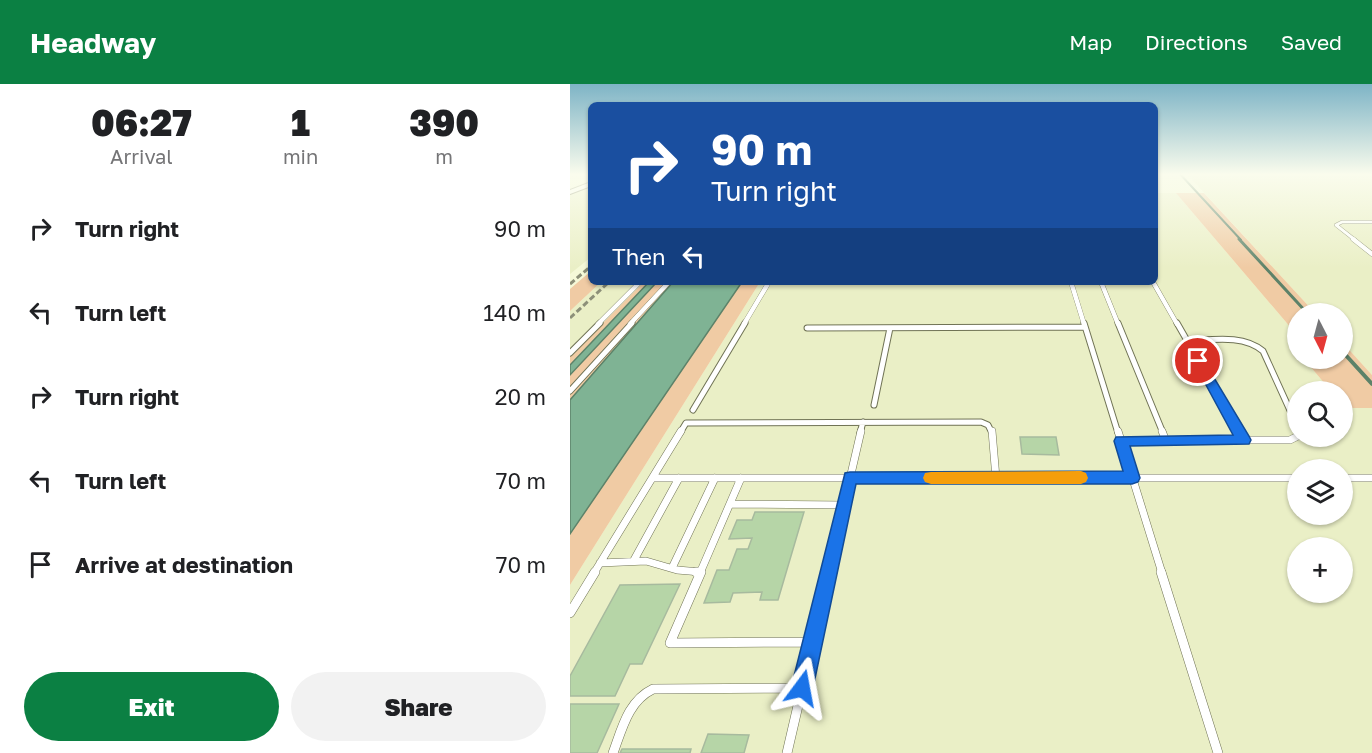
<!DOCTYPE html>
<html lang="en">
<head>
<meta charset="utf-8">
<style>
	:root { --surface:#fff; --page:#f2f2f2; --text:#202124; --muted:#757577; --accent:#0b8043 }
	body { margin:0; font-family:"Golos Text",sans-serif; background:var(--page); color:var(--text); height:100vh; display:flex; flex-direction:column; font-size:22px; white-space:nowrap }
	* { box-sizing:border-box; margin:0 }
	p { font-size:20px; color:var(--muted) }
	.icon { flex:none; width:33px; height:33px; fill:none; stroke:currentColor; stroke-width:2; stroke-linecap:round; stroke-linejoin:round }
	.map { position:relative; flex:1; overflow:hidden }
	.drawer { display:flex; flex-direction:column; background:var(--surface); width:570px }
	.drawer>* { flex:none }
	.hud { position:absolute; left:18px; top:18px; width:570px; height:183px; border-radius:9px; box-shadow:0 2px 4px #0004; background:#1a4fa0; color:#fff; overflow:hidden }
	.needle { width:39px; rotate:174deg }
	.fabs { position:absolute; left:717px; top:219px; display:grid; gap:12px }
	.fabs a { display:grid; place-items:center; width:66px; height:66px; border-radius:50%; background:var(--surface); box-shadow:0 2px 4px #0004; font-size:30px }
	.pin { position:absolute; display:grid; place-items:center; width:51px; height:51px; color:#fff; margin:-26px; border:3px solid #fff; border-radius:50%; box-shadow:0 2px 6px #0007 }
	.me { position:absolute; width:66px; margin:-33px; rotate:13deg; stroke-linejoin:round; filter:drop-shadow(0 0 4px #0008) }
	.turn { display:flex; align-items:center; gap:21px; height:126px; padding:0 24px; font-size:27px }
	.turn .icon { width:78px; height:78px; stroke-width:2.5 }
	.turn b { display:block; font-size:42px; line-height:51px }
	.then { display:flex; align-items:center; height:57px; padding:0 24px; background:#0003; gap:12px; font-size:22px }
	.eta { display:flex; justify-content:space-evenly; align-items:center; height:102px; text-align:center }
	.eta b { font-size:36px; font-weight:800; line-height:42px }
	.cta { display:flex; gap:12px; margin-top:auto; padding:12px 24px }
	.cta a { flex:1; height:69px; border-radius:36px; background:var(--accent); color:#fff; font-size:24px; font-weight:800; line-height:69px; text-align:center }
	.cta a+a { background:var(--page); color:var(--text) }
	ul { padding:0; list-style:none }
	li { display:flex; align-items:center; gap:18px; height:84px; padding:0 24px }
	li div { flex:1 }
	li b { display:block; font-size:22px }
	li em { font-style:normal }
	header { display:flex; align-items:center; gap:36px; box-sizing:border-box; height:84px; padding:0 30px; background:var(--accent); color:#fff }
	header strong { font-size:28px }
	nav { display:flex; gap:33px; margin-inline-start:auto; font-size:21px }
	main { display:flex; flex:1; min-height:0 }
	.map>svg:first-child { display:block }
	.built { fill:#eaefc6; fill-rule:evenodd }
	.green { fill:#f0cba4 }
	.water { fill:#7fb394; stroke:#5d8269; stroke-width:1.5 }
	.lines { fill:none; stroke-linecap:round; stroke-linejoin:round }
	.stream-far2 { stroke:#5d8269; stroke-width:2 }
	.stream-far1 { stroke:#5d8269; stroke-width:3 }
	.stream { stroke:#5d8269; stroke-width:4 }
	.building { fill:#b6d5a7; stroke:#a7ba9e; stroke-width:1.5 }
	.service-far4-casing { stroke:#707355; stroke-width:4 }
	.service-far3-casing { stroke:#707355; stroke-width:5 }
	.service-far2-casing { stroke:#707355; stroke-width:7 }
	.service-far1-casing { stroke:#707355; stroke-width:8 }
	.service-casing { stroke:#707355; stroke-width:10 }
	.minor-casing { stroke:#707355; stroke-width:2 }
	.service-far4 { stroke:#fff; stroke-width:3 }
	.service-far3 { stroke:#fff; stroke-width:4.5 }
	.service-far2 { stroke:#fff; stroke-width:5 }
	.service-far1 { stroke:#fff; stroke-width:7 }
	.service { stroke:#fff; stroke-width:9 }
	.minor { fill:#fff; fill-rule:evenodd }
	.rail { stroke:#8d9079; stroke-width:3; stroke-dasharray:6 3; stroke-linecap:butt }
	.route { fill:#1a73e8; stroke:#114b97; stroke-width:1.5 }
	.slow { fill:#f59e0b }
</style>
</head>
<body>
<header>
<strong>Headway</strong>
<nav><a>Map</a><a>Directions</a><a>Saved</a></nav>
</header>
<main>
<section class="drawer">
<div class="eta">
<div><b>06:27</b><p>Arrival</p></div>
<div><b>1</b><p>min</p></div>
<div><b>390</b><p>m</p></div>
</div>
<ul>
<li><svg class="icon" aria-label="right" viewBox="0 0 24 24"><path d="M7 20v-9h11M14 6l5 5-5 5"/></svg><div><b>Turn right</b></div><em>90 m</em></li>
<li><svg class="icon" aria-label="left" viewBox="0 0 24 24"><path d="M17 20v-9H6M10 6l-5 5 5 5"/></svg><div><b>Turn left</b></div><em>140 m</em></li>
<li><svg class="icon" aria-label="right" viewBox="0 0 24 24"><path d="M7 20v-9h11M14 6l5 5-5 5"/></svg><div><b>Turn right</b></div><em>20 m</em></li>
<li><svg class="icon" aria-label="left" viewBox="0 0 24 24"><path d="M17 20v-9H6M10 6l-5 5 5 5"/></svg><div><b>Turn left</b></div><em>70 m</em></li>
<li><svg class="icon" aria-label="arrive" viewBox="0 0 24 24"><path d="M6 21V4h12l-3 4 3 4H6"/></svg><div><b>Arrive at destination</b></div><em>70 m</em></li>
</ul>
<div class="cta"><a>Exit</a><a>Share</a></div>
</section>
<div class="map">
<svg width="802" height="669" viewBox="0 0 802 669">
	<rect width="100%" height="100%" fill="#f5f9d8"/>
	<path class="built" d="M 617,90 L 802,90 L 802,291 L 773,259 L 772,230 L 745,229 Z
		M 21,102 L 21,173 L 0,190 L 0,110 Z
		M 585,109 L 606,109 L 727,251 L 728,274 L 748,275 L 753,280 L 739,281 L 761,307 L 728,308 L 728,352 L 772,352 L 773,322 L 774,324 L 802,324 L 802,669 L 0,669 L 0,501 L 190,198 L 585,198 ZM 728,386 L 772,386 L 772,430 L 728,430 ZM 728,464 L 772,464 L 772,508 L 728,508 Z
		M 31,198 L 74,198 L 0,272 L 0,227 Z"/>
	<path class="green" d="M 606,109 L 634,109 L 745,229 L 728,230 L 727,251 Z
		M 21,187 L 21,198 L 31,198 L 0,227 L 0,205 Z
		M 74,198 L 79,198 L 0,281 L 0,272 Z
		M 87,198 L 103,198 L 0,316 L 0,291 Z
		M 172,198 L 190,198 L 0,501 L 0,450 Z
		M 773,259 L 802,291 L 802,324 L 774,324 L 772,308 L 761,307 L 739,281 L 752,280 L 748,275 L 772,274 Z"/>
	<path class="water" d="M 79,198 L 87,198 L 0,291 L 0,281 Z
		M 103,198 L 172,198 L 0,450 L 0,316 Z"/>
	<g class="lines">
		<path class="stream-far2" d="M 610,90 L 671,156"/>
		<path class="stream-far1" d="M 669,155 L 738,230"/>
		<path class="stream" d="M 772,267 L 802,300"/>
	</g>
	<path class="building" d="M 450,353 L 486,353 L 489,371 L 452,370 Z
		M 185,428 L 234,428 L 208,516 L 190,516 L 192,508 L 163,509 L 160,518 L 134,519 L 147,486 L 159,486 L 167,465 L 178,465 L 182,454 L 159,455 L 167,436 L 182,436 Z
		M 110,500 L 72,580 L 60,580 L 45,612 L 0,612 L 0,592 L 50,501 Z
		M 0,620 L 49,620 L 27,669 L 0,669 Z
		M 138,650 L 179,651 L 174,669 L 131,669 Z
		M 52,665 L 121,665 L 120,669 L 50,669 Z"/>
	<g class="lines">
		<g class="service-far4-casing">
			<path id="service-far4" d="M 785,156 L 766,141 L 772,138 L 802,138"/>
		</g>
		<g class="service-far3-casing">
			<path id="service-far3" d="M 783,155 L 802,170
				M 501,198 L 514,240
				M 531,198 L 548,240
				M 583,198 L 607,240
				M 28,240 L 70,198
				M 60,240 L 99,198
				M 174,240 L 199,198"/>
		</g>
		<g class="service-far2-casing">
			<path id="service-far2" d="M 514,239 L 548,349
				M 548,239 L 593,349
				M 607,239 L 670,349
				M 237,244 L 515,243
				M 617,257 C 642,256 673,250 693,267 L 728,344
				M 0,269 L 30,239
				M 0,307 L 62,239
				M 304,321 L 320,244
				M 123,326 L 175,239
				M 110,349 L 116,339 L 411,338 L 418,341 L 422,349
				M 290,349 L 293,338"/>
		</g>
		<g class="service-far1-casing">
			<path id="service-far1" d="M 422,347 L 426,394
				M 548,347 L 592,489
				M 592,347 L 596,357
				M 674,356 L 720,356 L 728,352
				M 551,357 L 674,356 L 669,347
				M 83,394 L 728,394
				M 772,394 L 802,394
				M 160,420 L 274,421
				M 64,476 L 109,394
				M 30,479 L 76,477 L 107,486 L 131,488
				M 102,484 L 145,394
				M 24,489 L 111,347
				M 130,489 L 171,394
				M 258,489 L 291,347"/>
		</g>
		<g class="service-casing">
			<path id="service" d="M 126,488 L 131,488
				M 131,488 L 100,559 L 242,558
				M 591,488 L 648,669
				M 0,529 L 25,488
				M 43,669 C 52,645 58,617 83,605 L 232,604
				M 217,669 L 259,488"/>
		</g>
		<g class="minor-casing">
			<path id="minor" d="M 21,98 L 21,102 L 0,110 L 0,106 Z"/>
		</g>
		<use href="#service-far4" class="service-far4"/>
		<use href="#service-far3" class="service-far3"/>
		<use href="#service-far2" class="service-far2"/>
		<use href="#service-far1" class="service-far1"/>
		<use href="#service" class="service"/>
		<use href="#minor" class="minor"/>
		<path class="rail" d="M 0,200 L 21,182
			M 0,234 L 39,198"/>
	</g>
	<linearGradient id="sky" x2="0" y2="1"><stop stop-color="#7eb4c6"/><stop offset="0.49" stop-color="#fafced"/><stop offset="1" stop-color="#fafced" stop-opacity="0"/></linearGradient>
	<rect width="802" height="184" fill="url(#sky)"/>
	<path class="route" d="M 628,273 L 634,277 L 679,352 L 681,356 L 679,360 L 560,362 L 570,394 L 568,398 L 562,400 L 286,400 L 243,604 L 239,611 L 232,614 L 224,611 L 221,604 L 275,389 L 280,388 L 553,387 L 544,357 L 546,353 L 663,351 L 623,277 Z"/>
	<path class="slow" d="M 511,387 L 516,389 L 518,394 L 516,398 L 511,400 L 361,400 L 355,398 L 353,394 L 355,389 L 361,388 Z"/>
</svg>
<div class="fabs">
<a><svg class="needle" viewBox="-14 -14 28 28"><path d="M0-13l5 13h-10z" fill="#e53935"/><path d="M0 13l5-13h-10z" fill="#757577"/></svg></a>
<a><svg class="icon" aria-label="search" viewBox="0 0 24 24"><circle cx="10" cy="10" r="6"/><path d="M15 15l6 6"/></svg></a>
<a><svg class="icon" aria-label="layers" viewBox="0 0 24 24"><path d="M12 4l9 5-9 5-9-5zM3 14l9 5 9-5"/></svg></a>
<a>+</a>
</div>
<div class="pin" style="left:628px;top:277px;background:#d93025"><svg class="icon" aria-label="arrive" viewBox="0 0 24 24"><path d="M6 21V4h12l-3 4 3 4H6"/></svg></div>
<svg class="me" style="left:232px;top:604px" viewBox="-20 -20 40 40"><path d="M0-17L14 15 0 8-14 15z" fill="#1a73e8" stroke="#fff" stroke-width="4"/></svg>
<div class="hud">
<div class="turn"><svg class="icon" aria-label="right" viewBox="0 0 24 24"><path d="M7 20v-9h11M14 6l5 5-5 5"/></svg><div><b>90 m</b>Turn right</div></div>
<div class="then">Then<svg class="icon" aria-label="left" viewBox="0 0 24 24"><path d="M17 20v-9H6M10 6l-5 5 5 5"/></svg></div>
</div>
</div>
</main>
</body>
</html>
